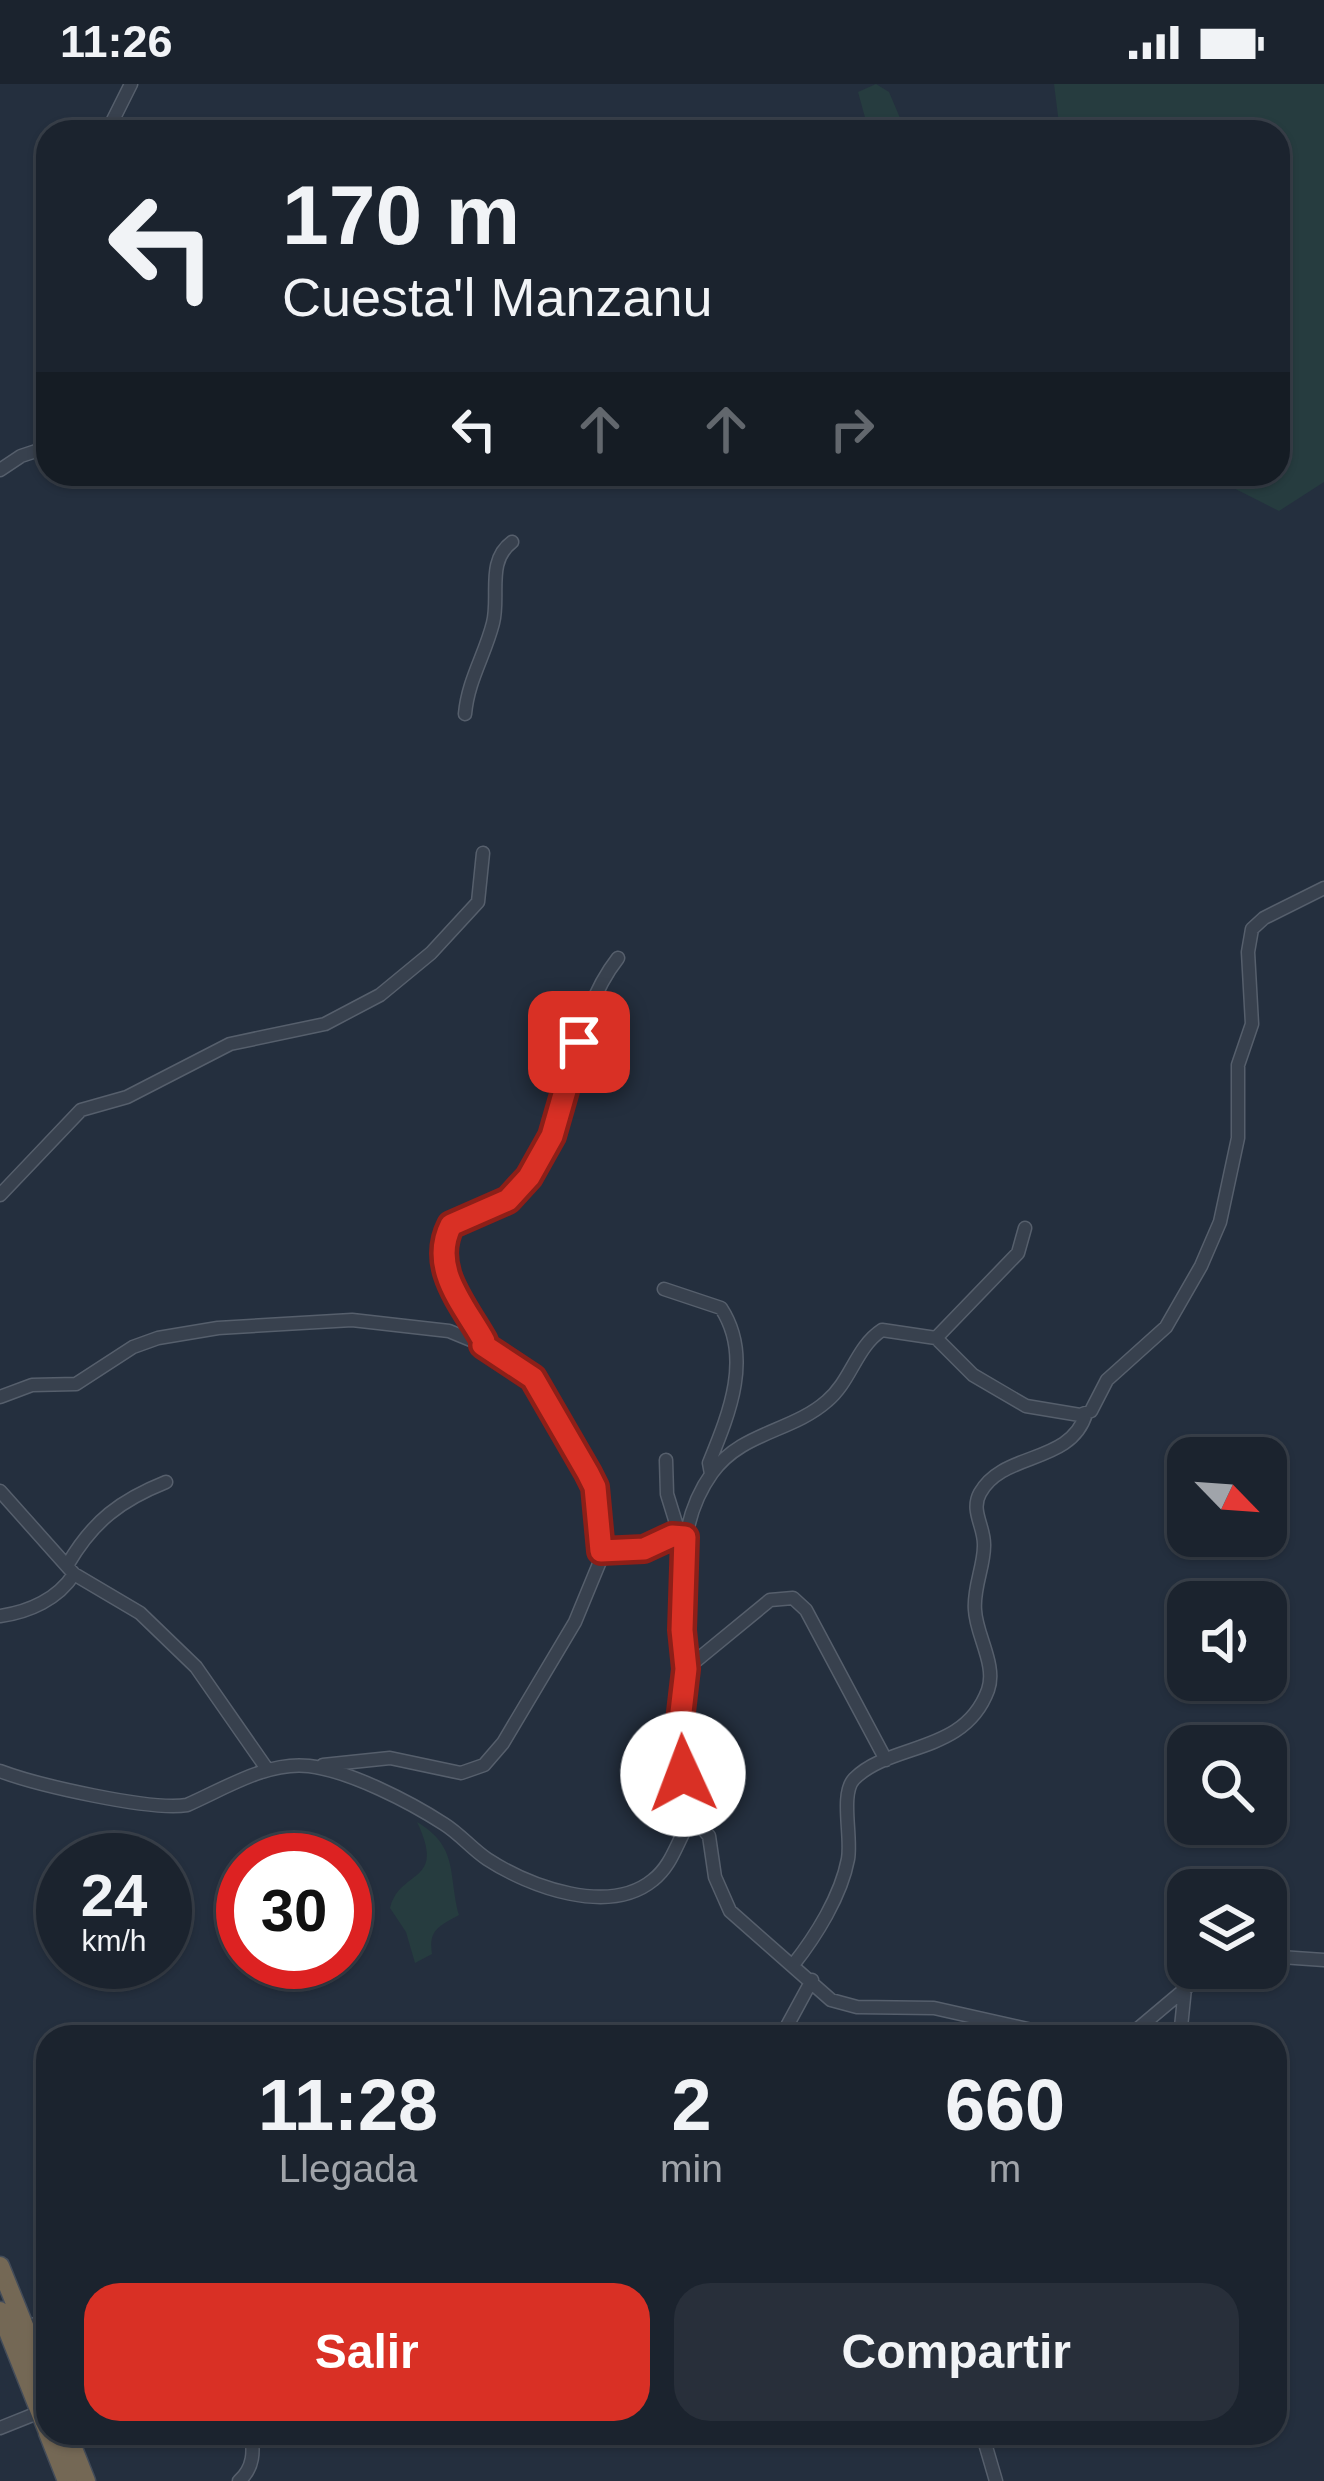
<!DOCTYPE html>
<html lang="es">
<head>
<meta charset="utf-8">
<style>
	:root { --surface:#1b232e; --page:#282f3a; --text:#f1f3f6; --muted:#a0a4aa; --line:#39404a; --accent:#d93025 }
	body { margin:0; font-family:Arial,sans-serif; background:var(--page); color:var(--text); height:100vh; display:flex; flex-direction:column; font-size:45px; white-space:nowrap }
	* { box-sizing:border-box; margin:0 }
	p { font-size:39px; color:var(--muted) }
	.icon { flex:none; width:66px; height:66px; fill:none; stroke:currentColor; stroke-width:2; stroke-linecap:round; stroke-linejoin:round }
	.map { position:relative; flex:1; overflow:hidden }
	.side { position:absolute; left:36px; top:1941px; width:1251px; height:420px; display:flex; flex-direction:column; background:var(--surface); border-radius:36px; box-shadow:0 3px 9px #0004,0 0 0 3px var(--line) }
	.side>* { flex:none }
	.hud { position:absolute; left:36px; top:36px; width:1254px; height:366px; border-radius:36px; box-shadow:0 3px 9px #0004,0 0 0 3px var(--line); background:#1b232e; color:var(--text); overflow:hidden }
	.needle { width:78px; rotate:115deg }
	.buttons { position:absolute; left:1167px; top:1353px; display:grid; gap:24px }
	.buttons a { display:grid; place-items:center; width:120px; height:120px; border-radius:24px; background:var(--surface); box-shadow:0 3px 9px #0004,0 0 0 3px var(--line); font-size:60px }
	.speed { position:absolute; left:36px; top:1749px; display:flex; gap:24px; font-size:60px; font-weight:700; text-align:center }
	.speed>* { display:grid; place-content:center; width:156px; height:156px; border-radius:50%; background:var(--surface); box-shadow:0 3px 9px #0004,0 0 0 3px var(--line); line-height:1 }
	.speed small { font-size:30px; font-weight:400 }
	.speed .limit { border:18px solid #d22; background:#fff; color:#111 }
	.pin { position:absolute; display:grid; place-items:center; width:102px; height:102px; color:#fff; margin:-51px; border-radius:24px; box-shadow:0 6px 18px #0006 }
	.me { position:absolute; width:132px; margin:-66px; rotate:358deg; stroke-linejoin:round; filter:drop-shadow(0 0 9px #0008) }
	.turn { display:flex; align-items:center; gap:42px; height:252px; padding:0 48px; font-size:54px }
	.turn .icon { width:156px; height:156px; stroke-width:2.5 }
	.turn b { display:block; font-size:84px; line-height:102px }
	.lanes { display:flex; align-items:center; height:114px; padding:0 48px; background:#0003; justify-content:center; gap:60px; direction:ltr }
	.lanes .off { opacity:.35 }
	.eta { display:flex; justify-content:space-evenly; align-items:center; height:204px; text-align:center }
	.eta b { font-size:72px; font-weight:600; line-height:84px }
	.primary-button { display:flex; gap:24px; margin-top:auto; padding:24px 48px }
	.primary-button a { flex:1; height:138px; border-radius:36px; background:var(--accent); color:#fff; font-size:48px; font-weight:600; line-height:138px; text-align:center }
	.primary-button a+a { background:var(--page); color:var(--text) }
	.status { display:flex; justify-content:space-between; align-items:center; height:84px; padding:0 60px; background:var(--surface); direction:ltr }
	.status svg { height:33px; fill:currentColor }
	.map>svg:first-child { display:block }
	.green { fill:#263c3f }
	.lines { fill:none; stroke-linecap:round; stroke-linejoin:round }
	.minor-casing { stroke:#565f6c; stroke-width:15 }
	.highway-casing { stroke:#434c59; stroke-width:21 }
	.minor { stroke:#38414e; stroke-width:12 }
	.highway { stroke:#746855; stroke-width:18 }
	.route-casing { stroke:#8d1f18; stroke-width:30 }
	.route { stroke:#d93025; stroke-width:21 }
</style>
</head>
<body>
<div class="status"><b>11:26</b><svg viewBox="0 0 49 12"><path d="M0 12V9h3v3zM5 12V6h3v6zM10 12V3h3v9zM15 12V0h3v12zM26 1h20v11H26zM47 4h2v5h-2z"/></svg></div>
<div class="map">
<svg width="1324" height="2397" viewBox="0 0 1324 2397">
	<rect width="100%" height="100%" fill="#242f3e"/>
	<path class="green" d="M 876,0 L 889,8 L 906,48 L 869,48 L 858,8 Z
		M 1054,0 L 1324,0 L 1324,398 L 1279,427 L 1206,390 L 1278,390 L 1278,48 L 1060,48 Z
		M 417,1738 C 459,1763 448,1790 459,1831 C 440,1842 428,1845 432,1870 L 415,1879 L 406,1848 L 390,1824 C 400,1784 447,1801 417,1738 Z"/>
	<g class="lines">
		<g class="minor-casing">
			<path id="minor" d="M 107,48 L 131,0
				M 0,386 L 21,372 L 48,363
				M 465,630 C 468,596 485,571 493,539 C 500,512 486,477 512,458
				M 0,1111 L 81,1026 L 127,1013 L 230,960 L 325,940 L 380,911 L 431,869 L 478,818 L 483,769
				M 664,1205 L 721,1224 C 753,1273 729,1330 709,1379 L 711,1390
				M 936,1254 L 1018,1169 L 1025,1144
				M 483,1261 L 471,1232 L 449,1201 L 447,1146 C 463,1128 486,1126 505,1117 C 519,1111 529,1094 536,1082 C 576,1017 570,935 618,874
				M 0,1313 L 32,1301 L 76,1300 L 133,1263 L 158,1254 L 218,1244 L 352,1236 L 449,1247 L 483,1261 L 533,1294 L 595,1403 L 601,1475 L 575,1538 L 503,1659 L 484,1681 L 461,1689 L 390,1674 L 323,1681
				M 666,1376 L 667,1410 L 680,1452
				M 0,1407 L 74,1490 L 140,1529 L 196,1583 L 267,1685
				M 601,1467 L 644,1465 L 672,1452 L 685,1453
				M 68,1480 C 93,1437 121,1416 166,1398
				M 0,1532 C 29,1528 58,1515 74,1490
				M 686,1585 L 770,1516 L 793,1514 L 806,1526 L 886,1676
				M 0,1687 C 37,1701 150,1727 187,1721 C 224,1705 267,1677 309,1682 C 350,1687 410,1718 444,1740 C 460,1750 472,1765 487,1775 C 530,1803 609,1832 653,1796 C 671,1782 676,1761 687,1742 L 698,1739 L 709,1752 L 715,1793 L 730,1827 L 831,1916 L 857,1923 L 934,1924 L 1063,1953
				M 692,1738 C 671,1682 685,1640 686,1585 C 687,1517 669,1449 712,1389 C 741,1348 792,1348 827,1317 C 851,1297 856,1263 882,1246 L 936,1254 L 973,1291 L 1026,1322 L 1080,1331 L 1091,1327 L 1107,1296 L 1166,1243 L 1201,1182 L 1220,1138 L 1238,1054 L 1238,981 L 1252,940 L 1248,868 L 1252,845 L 1264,834 L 1324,804
				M 1266,1872 L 1324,1876
				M 793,1881 C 816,1852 841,1812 848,1775 C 852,1753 840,1710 854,1695 C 891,1658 964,1671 988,1606 C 997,1581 976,1551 975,1526 C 973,1504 984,1483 984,1462 C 985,1443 970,1427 980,1409 C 1003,1367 1070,1381 1086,1330
				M 781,1953 L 812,1896
				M 1128,1953 L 1210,1884
				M 1180,1953 L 1185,1904
				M 1275,2150 L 1276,2152
				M 25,2244 L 48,2235
				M 0,2344 L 40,2328
				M 982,2349 L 996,2397
				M 239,2397 C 254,2384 254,2367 251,2349"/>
		</g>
		<g class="highway-casing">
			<path id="highway" d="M 0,2182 L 48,2301
				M 0,2227 L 48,2348
				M 48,2349 L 67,2397
				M 67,2349 L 86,2397"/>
		</g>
		<use href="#minor" class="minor"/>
		<use href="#highway" class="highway"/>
	</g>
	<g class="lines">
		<g class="route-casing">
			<path id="route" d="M 579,958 L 552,1052 L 529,1093 L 508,1116 L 451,1141 C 429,1184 464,1221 484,1257 L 483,1261 L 533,1294 L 588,1389 L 595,1403 L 601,1467 L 644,1465 L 672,1452 L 685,1453 L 682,1546 L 686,1585 L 678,1654 L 683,1690"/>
		</g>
		<use href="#route" class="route"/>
	</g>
</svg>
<div class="buttons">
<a><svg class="needle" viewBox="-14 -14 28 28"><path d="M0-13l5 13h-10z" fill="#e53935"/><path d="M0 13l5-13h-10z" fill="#a0a4aa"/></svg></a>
<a><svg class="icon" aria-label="sound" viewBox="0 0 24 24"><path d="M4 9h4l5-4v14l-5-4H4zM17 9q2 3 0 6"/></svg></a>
<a><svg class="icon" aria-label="search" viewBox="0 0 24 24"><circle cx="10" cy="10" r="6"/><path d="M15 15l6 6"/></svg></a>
<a><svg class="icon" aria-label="layers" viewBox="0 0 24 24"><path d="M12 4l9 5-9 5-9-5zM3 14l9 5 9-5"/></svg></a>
</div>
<div class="speed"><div>24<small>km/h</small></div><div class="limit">30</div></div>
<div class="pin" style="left:579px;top:958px;background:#d93025"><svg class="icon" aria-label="arrive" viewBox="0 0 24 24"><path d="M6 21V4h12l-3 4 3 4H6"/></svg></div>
<svg class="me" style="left:683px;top:1690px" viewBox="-20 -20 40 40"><circle r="19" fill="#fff"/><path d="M0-13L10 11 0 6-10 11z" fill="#d93025"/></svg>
<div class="hud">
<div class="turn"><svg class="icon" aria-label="left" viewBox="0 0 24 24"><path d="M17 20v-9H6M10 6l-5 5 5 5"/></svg><div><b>170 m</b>Cuesta'l Manzanu</div></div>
<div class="lanes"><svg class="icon" aria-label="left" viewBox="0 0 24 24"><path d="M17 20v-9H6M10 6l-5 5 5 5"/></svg><svg class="icon off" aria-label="ahead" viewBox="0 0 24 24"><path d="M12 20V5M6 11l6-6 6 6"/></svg><svg class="icon off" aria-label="ahead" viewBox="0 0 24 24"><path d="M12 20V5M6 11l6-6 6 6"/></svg><svg class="icon off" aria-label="right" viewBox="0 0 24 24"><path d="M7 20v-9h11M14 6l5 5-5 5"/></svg></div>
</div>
<section class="side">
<div class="eta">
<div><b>11:28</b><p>Llegada</p></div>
<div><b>2</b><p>min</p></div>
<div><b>660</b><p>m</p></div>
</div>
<div class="primary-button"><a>Salir</a><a>Compartir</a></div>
</section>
</div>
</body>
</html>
